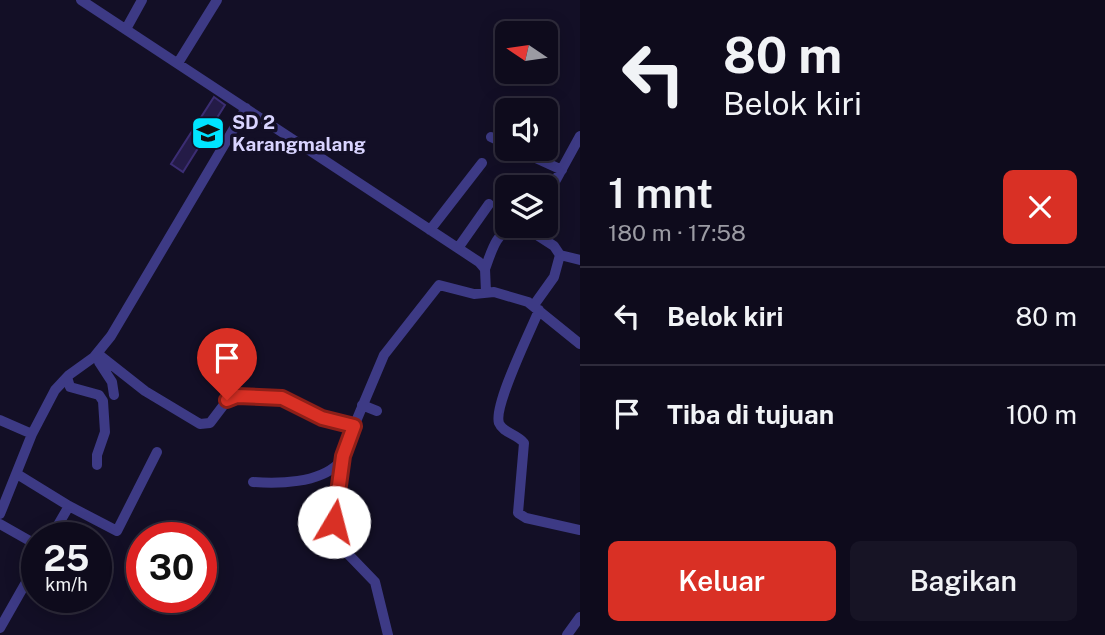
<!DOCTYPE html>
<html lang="id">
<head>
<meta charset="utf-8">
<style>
	:root { --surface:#0e0b1c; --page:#171425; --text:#f1f3f6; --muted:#9b9ba3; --line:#2e2b3b; --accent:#d93025 }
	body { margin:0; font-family:"Public Sans",sans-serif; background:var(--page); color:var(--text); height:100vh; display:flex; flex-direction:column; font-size:26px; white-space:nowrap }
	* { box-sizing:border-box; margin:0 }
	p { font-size:23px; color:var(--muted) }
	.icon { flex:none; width:38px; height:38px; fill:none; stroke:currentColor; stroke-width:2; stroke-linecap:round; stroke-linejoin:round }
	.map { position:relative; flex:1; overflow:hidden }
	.sheet { display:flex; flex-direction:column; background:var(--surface); width:525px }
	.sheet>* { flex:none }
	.banner { background:#0e0b1c; color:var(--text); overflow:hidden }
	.needle { width:46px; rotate:283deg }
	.buttons { position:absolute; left:495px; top:21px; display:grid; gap:14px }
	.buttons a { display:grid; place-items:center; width:63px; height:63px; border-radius:10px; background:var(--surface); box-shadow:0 4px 18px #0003,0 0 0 2px var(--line); font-size:35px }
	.speed { position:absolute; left:21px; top:522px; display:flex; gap:14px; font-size:35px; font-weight:700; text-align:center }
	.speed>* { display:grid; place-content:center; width:91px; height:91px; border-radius:50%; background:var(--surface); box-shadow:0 4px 18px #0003,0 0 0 2px var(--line); line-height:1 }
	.speed small { font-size:18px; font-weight:400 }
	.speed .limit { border:10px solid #d22; background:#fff; color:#111 }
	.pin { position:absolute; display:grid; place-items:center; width:60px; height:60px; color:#fff; margin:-72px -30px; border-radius:50% 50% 50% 0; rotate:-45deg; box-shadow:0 0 7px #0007 }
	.pin .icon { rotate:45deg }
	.me { position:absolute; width:77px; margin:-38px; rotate:8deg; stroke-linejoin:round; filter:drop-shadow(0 0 5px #0008) }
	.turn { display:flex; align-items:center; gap:24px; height:147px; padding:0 28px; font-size:32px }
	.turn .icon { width:91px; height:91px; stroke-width:2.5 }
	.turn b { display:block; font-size:49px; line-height:60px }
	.round { display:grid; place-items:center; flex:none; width:74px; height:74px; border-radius:10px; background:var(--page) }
	.headline { display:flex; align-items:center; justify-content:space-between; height:119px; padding:0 28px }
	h1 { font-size:42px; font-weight:600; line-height:52px }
	.primary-button { display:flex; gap:14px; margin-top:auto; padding:14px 28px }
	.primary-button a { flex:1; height:80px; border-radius:10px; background:var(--accent); color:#fff; font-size:28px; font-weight:600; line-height:80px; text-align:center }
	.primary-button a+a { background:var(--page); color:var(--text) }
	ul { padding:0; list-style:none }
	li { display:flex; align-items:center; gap:21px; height:98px; padding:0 28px; border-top:2px solid var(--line) }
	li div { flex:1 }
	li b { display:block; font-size:26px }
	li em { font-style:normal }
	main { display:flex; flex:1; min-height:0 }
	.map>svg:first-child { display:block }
	.building { fill:#241b47; stroke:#3b2d73; stroke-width:2 }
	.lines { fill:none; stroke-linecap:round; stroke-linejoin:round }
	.minor { stroke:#3d3a85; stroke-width:10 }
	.route-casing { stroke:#8d1f18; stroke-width:18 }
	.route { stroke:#d93025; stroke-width:12 }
	.labels { text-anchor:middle; stroke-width:7; stroke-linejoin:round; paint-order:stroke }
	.poi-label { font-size:19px; font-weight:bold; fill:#d9d4ff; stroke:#130f26; text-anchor:start }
</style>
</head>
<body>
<main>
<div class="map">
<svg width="580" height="635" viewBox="0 0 580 635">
	<rect width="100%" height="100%" fill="#130f26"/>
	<path class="building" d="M 214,97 L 225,105 L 183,172 L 171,164 Z"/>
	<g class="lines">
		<path class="minor" d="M 81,0 L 479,262 L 485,269 L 486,292
			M 126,29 L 142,0
			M 178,63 L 217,0
			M 491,137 L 508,145
			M 516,149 L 562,170
			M 546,198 L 580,136
			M 503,211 L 508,214
			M 523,226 L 554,246 L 560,255 L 554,277 L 534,305
			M 430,230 L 482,163
			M 458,248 L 489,204
			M 560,255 L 580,260
			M 485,269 C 491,253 496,232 514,226
			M 539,310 C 531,330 493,406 499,423 C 503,433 517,434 524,443 L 518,513 L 526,518 L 580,530
			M 98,354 L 145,391 L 200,424 L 210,423 L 229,398 L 237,396 L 282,398 L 322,418 L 354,426
			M 99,362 L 112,382 L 114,395
			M 67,377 L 70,387 L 99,395 L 103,401 L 105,432 L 97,455 L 97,465
			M 362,405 L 377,411
			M 0,420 L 32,434
			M 343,458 L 335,524 L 344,530 L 348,554 L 375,582 L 388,635
			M 17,474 L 69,506 L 117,531 L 157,452
			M 253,482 C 279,484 318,483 338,464 L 384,355 L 439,285 L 474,294 L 494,292 L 528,302 L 580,344
			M 0,514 L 32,434 L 55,390 L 69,375 L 94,357 L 111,336 L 246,108
			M 0,524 L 37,545
			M 51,537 L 69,506
			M 0,628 L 37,563
			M 567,635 L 580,617"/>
	</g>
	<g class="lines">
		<g class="route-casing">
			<path id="route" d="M 227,400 L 237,396 L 282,398 L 322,418 L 354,426 L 343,456 L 334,522"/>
		</g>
		<use href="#route" class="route"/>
	</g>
	<defs>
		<g id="school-square" transform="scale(1.75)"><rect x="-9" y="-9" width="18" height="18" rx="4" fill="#00e5ff" stroke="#130f26"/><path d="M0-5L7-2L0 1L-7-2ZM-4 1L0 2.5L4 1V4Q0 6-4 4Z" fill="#111"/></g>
	</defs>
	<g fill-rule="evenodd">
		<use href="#school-square" x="208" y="133"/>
	</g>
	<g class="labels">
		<g class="poi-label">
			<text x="232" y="129">SD 2<tspan x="232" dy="22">Karangmalang</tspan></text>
		</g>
	</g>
</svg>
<div class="buttons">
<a><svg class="needle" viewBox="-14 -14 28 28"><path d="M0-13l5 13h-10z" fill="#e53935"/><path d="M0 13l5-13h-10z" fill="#9b9ba3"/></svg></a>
<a><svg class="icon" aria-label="sound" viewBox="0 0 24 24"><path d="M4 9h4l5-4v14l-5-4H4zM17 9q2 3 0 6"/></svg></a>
<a><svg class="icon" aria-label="layers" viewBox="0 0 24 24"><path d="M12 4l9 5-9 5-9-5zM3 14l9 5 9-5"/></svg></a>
</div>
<div class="speed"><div>25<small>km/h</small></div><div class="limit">30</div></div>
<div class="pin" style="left:227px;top:400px;background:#d93025"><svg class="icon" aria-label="arrive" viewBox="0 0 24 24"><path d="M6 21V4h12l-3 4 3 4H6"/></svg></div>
<svg class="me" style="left:334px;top:522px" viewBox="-20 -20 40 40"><circle r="19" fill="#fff"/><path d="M0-13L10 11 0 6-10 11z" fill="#d93025"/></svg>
</div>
<section class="sheet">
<div class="banner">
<div class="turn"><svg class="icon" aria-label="left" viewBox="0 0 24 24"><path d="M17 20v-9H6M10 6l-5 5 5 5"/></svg><div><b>80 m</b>Belok kiri</div></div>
</div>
<div class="headline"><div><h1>1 mnt</h1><p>180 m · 17:58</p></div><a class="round" style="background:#d93025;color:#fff"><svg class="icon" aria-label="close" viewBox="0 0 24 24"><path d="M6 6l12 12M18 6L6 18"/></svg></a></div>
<ul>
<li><svg class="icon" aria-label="left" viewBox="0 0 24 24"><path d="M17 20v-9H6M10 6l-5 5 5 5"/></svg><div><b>Belok kiri</b></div><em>80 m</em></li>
<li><svg class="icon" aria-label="arrive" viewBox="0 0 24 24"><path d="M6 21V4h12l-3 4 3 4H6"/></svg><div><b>Tiba di tujuan</b></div><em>100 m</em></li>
</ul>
<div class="primary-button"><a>Keluar</a><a>Bagikan</a></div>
</section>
</main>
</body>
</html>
